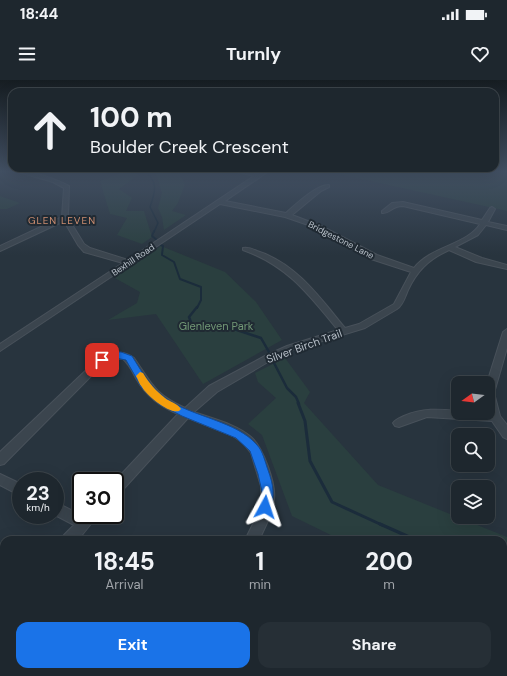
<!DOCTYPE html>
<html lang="en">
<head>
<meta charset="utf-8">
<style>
	:root { --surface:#1e272e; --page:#262f36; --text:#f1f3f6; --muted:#a1a5aa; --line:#3c444a; --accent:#1a73e8 }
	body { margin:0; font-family:"DM Sans",sans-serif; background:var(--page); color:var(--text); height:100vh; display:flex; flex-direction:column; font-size:15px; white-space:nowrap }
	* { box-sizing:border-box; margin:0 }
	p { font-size:13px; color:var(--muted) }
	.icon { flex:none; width:22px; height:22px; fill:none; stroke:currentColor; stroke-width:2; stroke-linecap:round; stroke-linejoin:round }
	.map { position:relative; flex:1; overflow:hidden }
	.panel { position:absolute; left:0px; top:456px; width:507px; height:140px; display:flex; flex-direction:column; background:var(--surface); border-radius:12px 12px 0 0; box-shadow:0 4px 16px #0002,0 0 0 1px var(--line) }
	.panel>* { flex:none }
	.banner { position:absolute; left:8px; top:8px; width:491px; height:84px; border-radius:12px; box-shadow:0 4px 16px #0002,0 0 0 1px var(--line); background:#1e272e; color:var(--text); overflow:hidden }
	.needle { width:26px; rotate:255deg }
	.tools { position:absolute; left:451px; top:296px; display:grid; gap:8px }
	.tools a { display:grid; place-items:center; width:44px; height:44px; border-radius:8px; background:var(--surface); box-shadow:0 4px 16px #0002,0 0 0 1px var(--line); font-size:20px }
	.speed { position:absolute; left:12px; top:392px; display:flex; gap:8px; font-size:20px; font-weight:700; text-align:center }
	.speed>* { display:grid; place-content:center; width:52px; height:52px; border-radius:50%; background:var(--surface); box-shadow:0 4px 16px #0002,0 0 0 1px var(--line); line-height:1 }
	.speed small { font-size:10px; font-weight:400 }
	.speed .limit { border:2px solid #111; border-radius:6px; background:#fff; color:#111 }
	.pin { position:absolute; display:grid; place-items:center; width:34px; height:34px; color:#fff; margin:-17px; border-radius:8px; box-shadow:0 2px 6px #0006 }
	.me { position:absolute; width:44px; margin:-22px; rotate:5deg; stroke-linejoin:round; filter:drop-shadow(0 0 3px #0008) }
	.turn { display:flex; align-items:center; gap:14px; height:84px; padding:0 16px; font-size:18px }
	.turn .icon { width:52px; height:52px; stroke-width:2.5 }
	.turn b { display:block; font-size:28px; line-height:34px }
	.eta { display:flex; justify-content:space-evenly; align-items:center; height:68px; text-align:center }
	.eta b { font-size:24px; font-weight:700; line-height:28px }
	.primary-button { display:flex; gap:8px; margin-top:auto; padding:8px 16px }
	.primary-button a { flex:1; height:46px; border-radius:12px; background:var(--accent); color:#fff; font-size:16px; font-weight:700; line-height:46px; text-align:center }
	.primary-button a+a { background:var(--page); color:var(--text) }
	.status { display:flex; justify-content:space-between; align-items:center; height:28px; padding:0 20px; background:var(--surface); direction:ltr }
	.status svg { height:11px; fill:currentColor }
	header { display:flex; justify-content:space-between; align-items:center; height:52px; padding:0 16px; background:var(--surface); font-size:18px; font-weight:700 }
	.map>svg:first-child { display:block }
	.green { fill:#2a3f3f }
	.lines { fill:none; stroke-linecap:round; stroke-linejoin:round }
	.stream-far4 { stroke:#1b2c3b; stroke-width:1.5 }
	.stream-far3 { stroke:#1b2c3b; stroke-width:2 }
	.stream-far2 { stroke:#1b2c3b; stroke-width:2.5 }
	.stream-far1 { stroke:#1b2c3b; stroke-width:3 }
	.stream { stroke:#1b2c3b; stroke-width:3.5 }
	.minor-casing { stroke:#48515a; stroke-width:2 }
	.minor { fill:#3b454e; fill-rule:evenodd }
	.route { fill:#1a73e8; stroke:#114b97 }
	.slow { fill:#f59e0b }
	.labels { text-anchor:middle; stroke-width:4; stroke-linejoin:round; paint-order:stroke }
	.far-street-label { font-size:9px; fill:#b8c0c9; stroke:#202a33 }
	.far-neighbourhood-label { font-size:10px; letter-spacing:1px; fill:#cc8d70; stroke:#202a33 }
	.park-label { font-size:11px; fill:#719775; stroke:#202a33 }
	.street-label { font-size:11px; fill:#b8c0c9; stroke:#202a33 }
</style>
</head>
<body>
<div class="status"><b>18:44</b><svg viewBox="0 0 49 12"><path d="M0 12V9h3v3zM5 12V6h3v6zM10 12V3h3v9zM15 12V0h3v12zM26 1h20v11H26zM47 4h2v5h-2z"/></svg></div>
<header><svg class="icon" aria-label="menu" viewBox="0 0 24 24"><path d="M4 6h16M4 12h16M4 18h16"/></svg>Turnly<svg class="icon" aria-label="heart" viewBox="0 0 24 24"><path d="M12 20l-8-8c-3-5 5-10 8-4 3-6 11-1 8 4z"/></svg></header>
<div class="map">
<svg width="507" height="596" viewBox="0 0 507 596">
	<rect width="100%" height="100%" fill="#28343e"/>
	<path class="green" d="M 118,91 L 134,91 L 138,95 L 119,109 L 132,118 L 126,131 L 144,131 L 152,157 L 142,164 L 117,155 L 127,138 L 110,134 L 100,101 L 120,94 Z
		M 155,91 L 178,91 L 185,104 L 178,123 L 172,131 L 186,135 L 164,150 L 162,137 L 158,128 L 162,113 Z
		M 325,91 L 507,91 L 507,131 Z
		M 0,116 L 20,123 L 7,129 L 0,129 Z
		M 161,166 L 225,192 L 256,222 L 282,260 L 203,304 L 156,234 L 108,240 L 137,223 L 140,212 L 113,197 L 133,186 Z
		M 285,278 L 310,312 L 304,323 L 378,405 L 507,457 L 507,579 L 503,573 L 503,460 L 341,460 L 292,436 L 262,355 L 248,344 L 276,318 L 258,302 L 255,293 Z
		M 317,592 L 363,592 L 360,596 L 320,596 Z"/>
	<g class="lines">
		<path class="stream-far4" d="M 145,91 C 159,103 155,112 150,127 L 158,143 L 154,152
			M 499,91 L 507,93"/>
		<path class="stream-far3" d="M 154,151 L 152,156 L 157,160
			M 161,165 L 163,166 L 162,175 L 174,182 L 180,199 L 201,207 L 201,220 L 197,228"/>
		<path class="stream-far2" d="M 197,227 L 189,237 L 192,245 L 206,248 L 234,249 L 261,258 L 269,272
			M 273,281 L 287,308 L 296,317 L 299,324"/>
		<path class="stream-far1" d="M 298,323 L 305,341 L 310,381 L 332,422 L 382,445"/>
		<path class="stream" d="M 380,444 L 416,460
			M 503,498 L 507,500"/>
		<g class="minor-casing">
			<path id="minor" d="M 15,91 C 34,91 53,98 69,106 L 68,138 L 84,164 L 90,168 L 128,180 L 254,96 L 234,91 L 245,91 L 258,94 L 262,91 L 269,91 L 225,121 L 286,133 C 295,125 317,104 329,105 L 329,107 L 321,111 L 292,135 L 321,146 L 377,175 L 414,188 C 431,166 467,165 480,144 L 403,126 C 391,126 390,134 382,133 L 382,131 L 392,123 L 403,122 L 482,140 L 490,128 L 492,127 L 495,129 L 488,142 L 507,146 L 507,150 L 486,145 L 478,155 L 455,167 L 482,178 L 507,185 L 507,189 L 476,182 L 449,170 L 447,171 C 428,180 417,191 408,210 C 405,217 403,225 397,229 L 365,248 L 293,270 L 273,279 L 217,312 L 194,332 C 213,339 236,344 251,357 C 263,367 276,404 274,419 C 273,433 265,447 259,460 L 245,460 L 256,438 L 261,419 L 261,406 L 251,373 L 243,363 L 233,356 L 188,338 L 119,414 L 115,416 L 115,401 L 178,334 C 161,327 147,317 137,300 C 133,293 130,285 123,279 L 114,279 L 105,282 L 4,384 L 0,385 L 0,372 L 99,278 C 111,273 123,269 134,278 C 152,304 154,314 185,328 L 209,306 L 267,275 L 287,266 L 338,250 C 309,215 288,186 243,170 L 243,168 C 248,167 253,169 257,171 C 296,183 321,219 345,248 L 359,244 L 394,224 L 411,192 L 371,179 L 317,148 L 285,137 L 220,124 L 0,271 L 0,264 L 123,183 L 84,172 L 78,165 L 64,141 L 0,171 L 0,166 L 62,137 L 64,108 L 53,102 Z
				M 507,249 L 507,268 L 494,313 L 500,336 L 507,345 L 507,359 L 503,357 L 492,341 L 427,337 L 399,347 L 395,346 L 393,343 C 396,339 400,338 404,336 C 423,328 437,329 458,331 L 458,333 L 488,333 L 487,303 L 503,252 Z
				M 0,394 L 21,404 L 21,416 L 0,405 Z
				M 55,422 L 81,435 L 98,435 L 78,460 L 62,460 L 64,455 L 74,445 L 55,435 Z
				M 4,528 L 4,546 L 0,548 L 0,530 Z
				M 159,592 L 176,592 L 175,596 L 158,596 Z"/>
		</g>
		<use href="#minor" class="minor"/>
	</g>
	<linearGradient id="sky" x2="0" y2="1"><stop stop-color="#161d22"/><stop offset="0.52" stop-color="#425063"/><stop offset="1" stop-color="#425063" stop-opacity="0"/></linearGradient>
	<rect width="507" height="175" fill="url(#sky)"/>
	<path class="route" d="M 114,272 L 121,272 L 132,276 C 142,292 150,307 165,318 C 192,337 237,341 257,365 C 263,371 265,382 268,390 C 273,404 276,417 269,431 L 265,433 L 261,431 L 259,427 L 263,416 L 258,394 L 250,371 L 236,358 L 182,336 L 159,324 L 142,308 L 126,280 L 115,278 L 102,283 L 98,280 L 99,277 Z"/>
	<path class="slow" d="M 140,292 L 143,293 C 149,303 156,311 165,318 C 170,322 177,323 181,329 L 179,331 C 169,334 147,316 142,307 C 139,304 138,299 136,296 Z"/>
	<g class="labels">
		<g class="far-street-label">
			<text transform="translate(341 160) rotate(27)" y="3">Bridgestone Lane</text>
			<text transform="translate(133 180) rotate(-34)" y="3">Bexhill Road</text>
		</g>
		<g class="far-neighbourhood-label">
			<text x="62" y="144">GLEN LEVEN</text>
		</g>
		<g class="park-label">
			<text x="216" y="250">Glenleven Park</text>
		</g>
		<g class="street-label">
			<text transform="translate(304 266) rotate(-20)" y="4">Silver Birch Trail</text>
		</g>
	</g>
</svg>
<div class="tools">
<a><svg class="needle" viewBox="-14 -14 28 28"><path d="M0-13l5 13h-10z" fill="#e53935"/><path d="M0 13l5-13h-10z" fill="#a1a5aa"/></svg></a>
<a><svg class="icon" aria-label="search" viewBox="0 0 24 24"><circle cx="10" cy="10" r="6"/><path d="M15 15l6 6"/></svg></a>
<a><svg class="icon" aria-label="layers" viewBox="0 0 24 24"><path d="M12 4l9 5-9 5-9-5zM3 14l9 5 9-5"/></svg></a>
</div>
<div class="speed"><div>23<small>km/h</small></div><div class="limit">30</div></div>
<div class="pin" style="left:102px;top:280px;background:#d93025"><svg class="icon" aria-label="arrive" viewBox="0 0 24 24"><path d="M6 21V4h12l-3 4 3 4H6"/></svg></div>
<svg class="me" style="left:265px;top:427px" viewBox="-20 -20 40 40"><path d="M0-17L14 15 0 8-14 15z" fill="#1a73e8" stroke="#fff" stroke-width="4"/></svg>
<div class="banner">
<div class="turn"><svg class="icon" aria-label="ahead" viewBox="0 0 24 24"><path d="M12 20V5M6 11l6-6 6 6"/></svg><div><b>100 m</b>Boulder Creek Crescent</div></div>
</div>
<section class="panel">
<div class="eta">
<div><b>18:45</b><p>Arrival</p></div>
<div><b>1</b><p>min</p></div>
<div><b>200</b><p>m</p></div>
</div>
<div class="primary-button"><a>Exit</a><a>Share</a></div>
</section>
</div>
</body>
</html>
